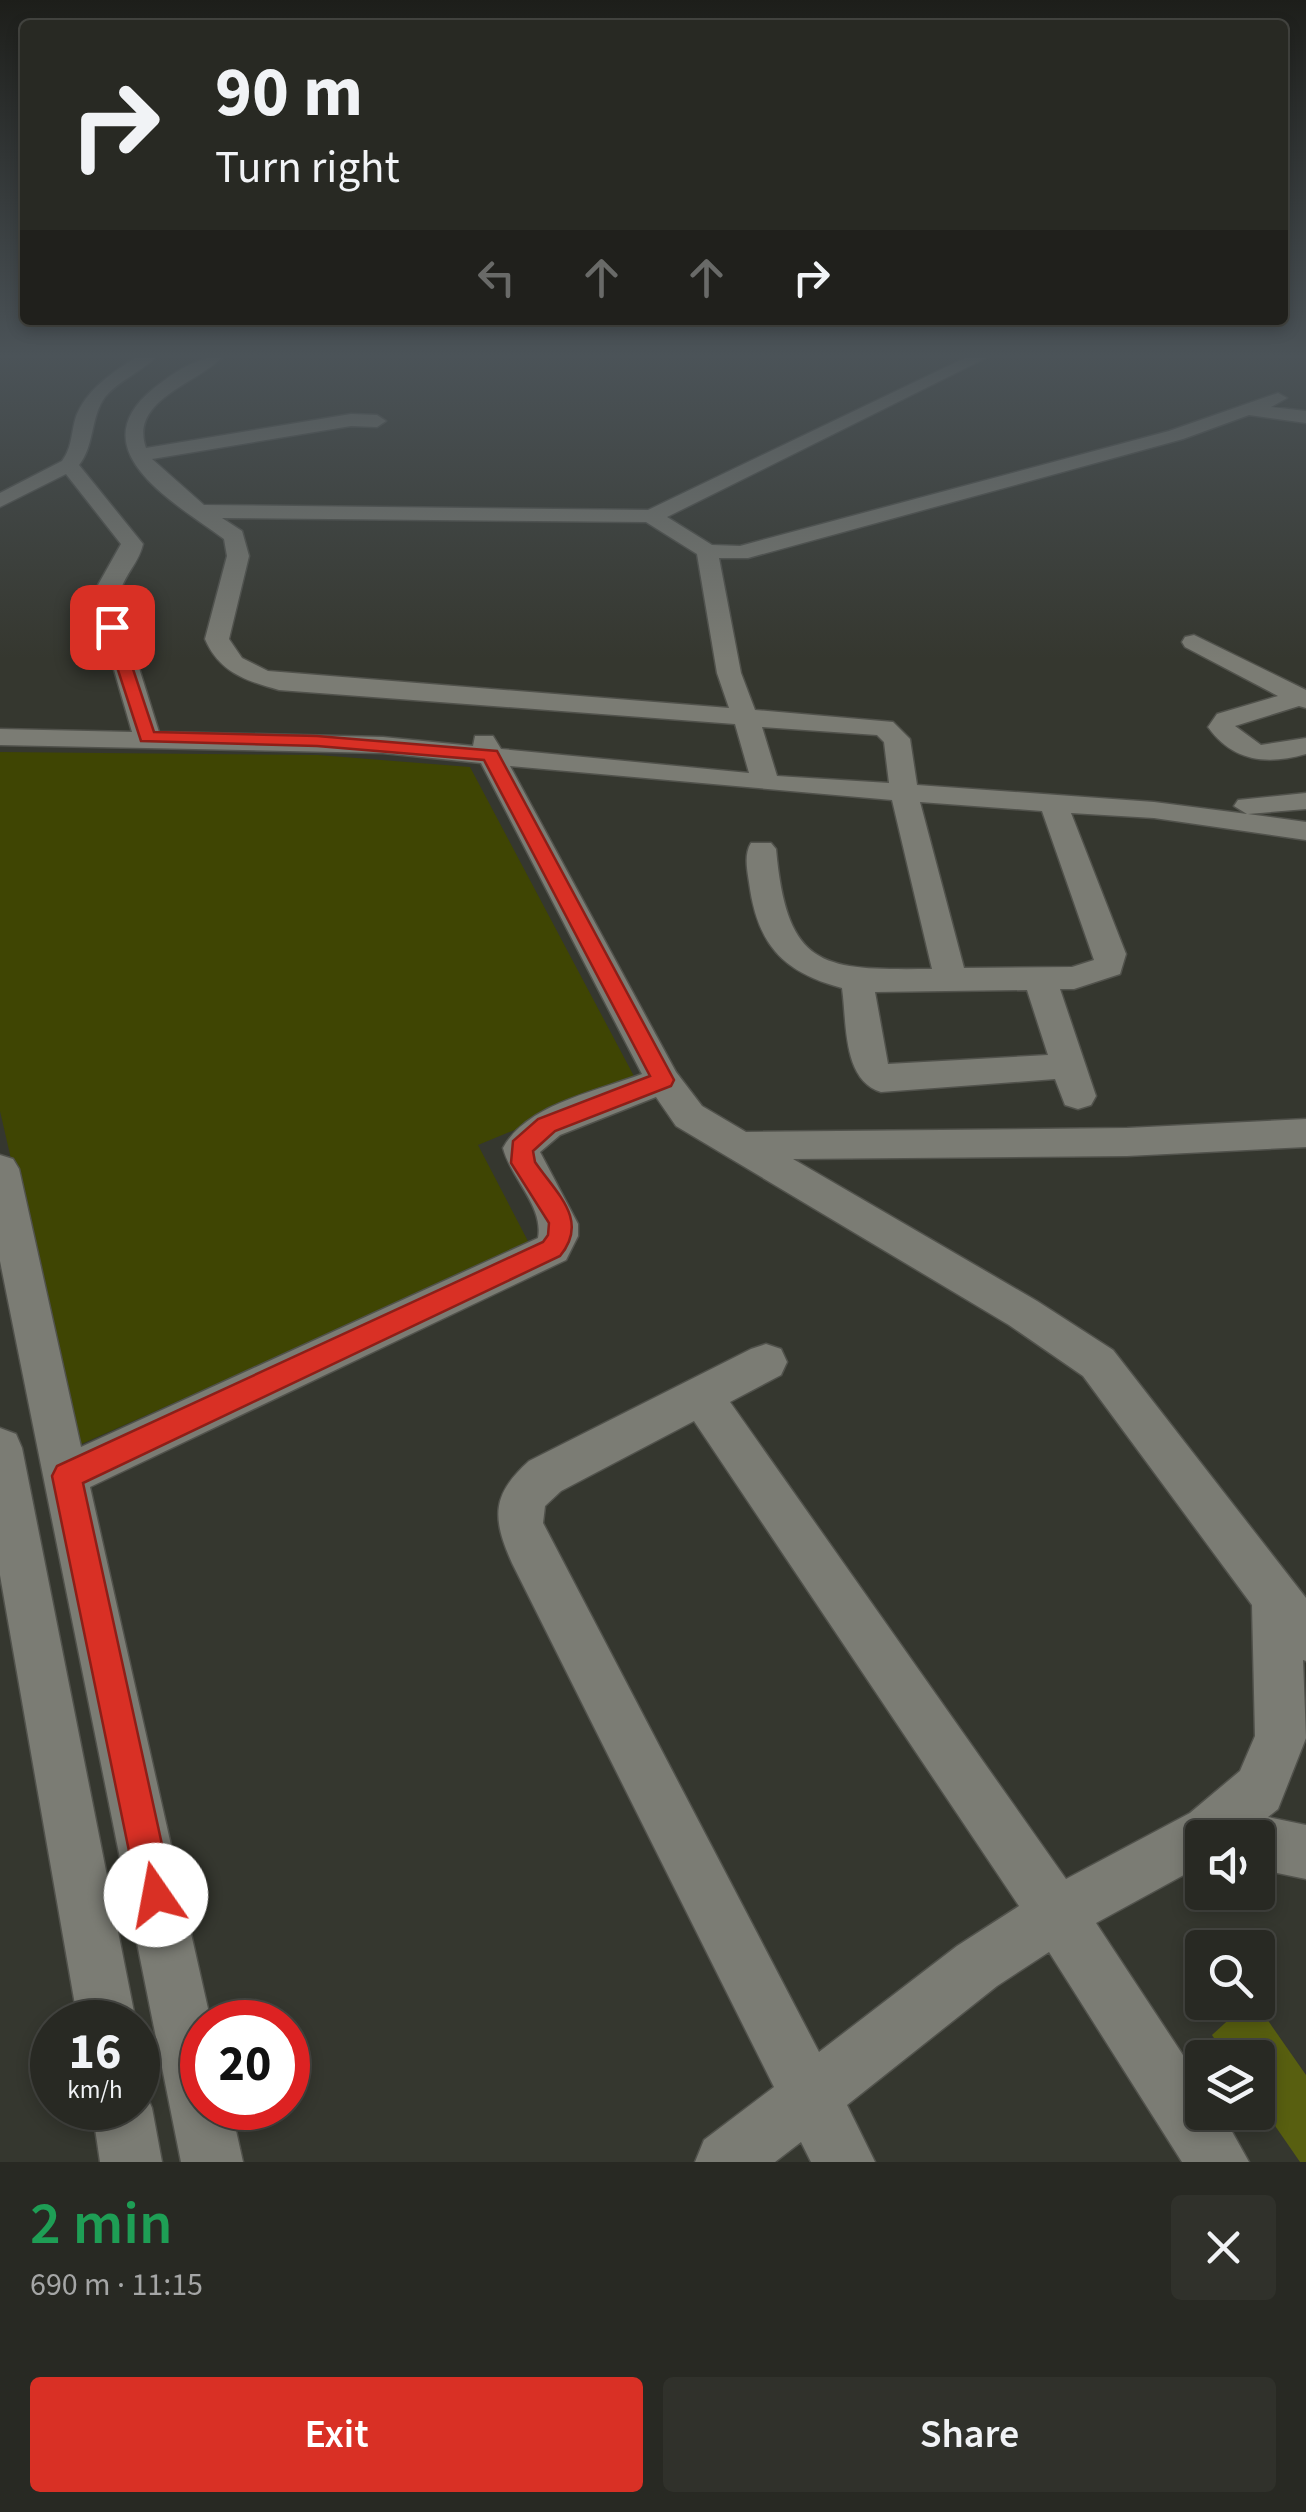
<!DOCTYPE html>
<html lang="en">
<head>
<meta charset="utf-8">
<style>
	:root { --surface:#282923; --page:#30312b; --text:#f1f3f6; --muted:#a5a6a6; --line:#444541; --accent:#d93025 }
	body { margin:0; font-family:"Source Sans 3",sans-serif; background:var(--page); color:var(--text); height:100vh; display:flex; flex-direction:column; font-size:38px; white-space:nowrap }
	* { box-sizing:border-box; margin:0 }
	p { font-size:32px; color:var(--muted) }
	.icon { flex:none; width:55px; height:55px; fill:none; stroke:currentColor; stroke-width:2; stroke-linecap:round; stroke-linejoin:round }
	.map { position:relative; height:2162px; overflow:hidden }
	.panel { display:flex; flex-direction:column; background:var(--surface); flex:1 }
	.panel>* { flex:none }
	.top-card { position:absolute; left:20px; top:20px; width:1268px; height:305px; border-radius:10px; box-shadow:0 5px 15px #0003,0 0 0 2px var(--line); background:#282923; color:var(--text); overflow:hidden }
	.fabs { position:absolute; left:1185px; top:1820px; display:grid; gap:20px }
	.fabs a { display:grid; place-items:center; width:90px; height:90px; border-radius:10px; background:var(--surface); box-shadow:0 5px 15px #0003,0 0 0 2px var(--line); font-size:50px }
	.speed { position:absolute; left:30px; top:2000px; display:flex; gap:20px; font-size:50px; font-weight:700; text-align:center }
	.speed>* { display:grid; place-content:center; width:130px; height:130px; border-radius:50%; background:var(--surface); box-shadow:0 5px 15px #0003,0 0 0 2px var(--line); line-height:1 }
	.speed small { font-size:25px; font-weight:400 }
	.speed .limit { border:15px solid #d22; background:#fff; color:#111 }
	.pin { position:absolute; display:grid; place-items:center; width:85px; height:85px; color:#fff; margin:-42px; border-radius:20px; box-shadow:0 5px 15px #0006 }
	.me { position:absolute; width:110px; margin:-55px; rotate:348deg; stroke-linejoin:round; filter:drop-shadow(0 0 8px #0008) }
	.turn { display:flex; align-items:center; gap:35px; height:210px; padding:0 30px; font-size:45px }
	.turn .icon { width:130px; height:130px; stroke-width:2.5 }
	.turn b { display:block; font-size:70px; line-height:85px }
	.lanes { display:flex; align-items:center; height:95px; padding:0 30px; background:#0003; justify-content:center; gap:50px; direction:ltr }
	.lanes .off { opacity:.35 }
	.round { display:grid; place-items:center; flex:none; width:105px; height:105px; border-radius:10px; background:var(--page) }
	.summary { display:flex; align-items:center; justify-content:space-between; height:170px; padding:0 30px }
	h1 { font-size:60px; font-weight:600; line-height:75px; color:#1e9e55 }
	.cta { display:flex; gap:20px; margin-top:auto; padding:20px 30px }
	.cta a { flex:1; height:115px; border-radius:10px; background:var(--accent); color:#fff; font-size:40px; font-weight:600; line-height:115px; text-align:center }
	.cta a+a { background:var(--page); color:var(--text) }
	.map>svg:first-child { display:block }
	.green { fill:#3f4503 }
	.building { fill:#585f10 }
	.lines { fill:none; stroke-linecap:round; stroke-linejoin:round }
	.minor-casing { stroke:#51524c; stroke-width:3 }
	.minor { fill:#7b7c74; fill-rule:evenodd }
	.route { fill:#d93025; stroke:#8d1f18; stroke-width:2.5 }
</style>
</head>
<body>
<div class="map">
<svg width="1306" height="2162" viewBox="0 0 1306 2162">
	<rect width="100%" height="100%" fill="#35372f"/>
	<path class="green" d="M 0,752 L 318,755 L 470,767 L 636,1080 L 478,1145 L 530,1245 L 77,1446 L 0,1111 Z"/>
	<path class="building" d="M 1248,2002 L 1255,2002 L 1306,2075 L 1306,2162 L 1300,2162 L 1258,2101 L 1258,2058 L 1227,2058 L 1212,2035 Z"/>
	<g class="lines">
		<g class="minor-casing">
			<path id="minor" d="M 136,357 L 156,357 C 141,372 118,381 105,397 C 90,418 95,445 79,465 L 143,544 C 138,567 118,579 119,604 L 159,732 L 383,737 L 473,746 L 475,736 L 493,736 L 501,749 L 749,773 L 735,724 L 279,690 C 246,681 219,672 205,639 L 227,556 L 224,539 C 175,503 78,450 153,389 C 175,372 195,357 222,357 C 197,384 129,400 146,448 L 351,414 L 377,415 L 386,421 L 377,427 L 351,426 L 152,459 L 204,505 L 648,510 L 967,357 L 988,357 L 667,517 L 712,545 L 740,546 L 1169,431 L 1278,393 L 1287,398 L 1271,407 L 1306,411 L 1306,423 L 1249,415 L 1183,439 L 748,558 L 719,558 L 741,673 L 755,710 L 893,722 L 910,739 L 917,785 L 1154,802 L 1247,814 L 1234,806 L 1238,800 L 1306,793 L 1306,809 L 1248,814 L 1306,822 L 1306,840 L 1154,818 L 1071,813 L 1126,954 L 1120,974 L 1074,989 L 1060,989 L 1096,1096 L 1091,1105 L 1078,1109 L 1065,1105 L 1055,1079 L 881,1092 C 842,1080 847,1022 842,988 C 782,972 757,944 749,882 C 747,869 744,854 751,843 L 771,843 L 776,849 C 787,970 823,970 932,969 L 892,800 L 510,766 L 676,1072 L 702,1106 L 746,1132 L 1127,1128 L 1306,1119 L 1306,1147 L 1127,1156 L 793,1159 L 1037,1301 L 1113,1350 L 1306,1598 L 1306,1661 L 1303,1660 L 1306,1738 L 1278,1809 L 1268,1817 L 1306,1825 L 1306,1879 L 1258,1869 L 1258,1838 L 1202,1838 L 1202,1865 L 1096,1923 L 1202,2084 L 1202,2112 L 1221,2112 L 1249,2162 L 1182,2162 L 1049,1952 L 997,1986 L 847,2105 L 875,2162 L 811,2162 L 801,2142 L 775,2162 L 695,2162 L 704,2140 L 774,2087 L 512,1563 C 492,1518 491,1495 529,1461 L 751,1349 L 766,1344 L 781,1349 L 787,1362 L 781,1375 L 730,1402 L 1066,1879 L 1190,1813 L 1240,1771 L 1255,1736 L 1252,1605 L 1083,1376 L 1009,1325 L 676,1126 L 656,1097 L 560,1135 L 540,1152 L 578,1224 L 578,1236 L 566,1260 L 90,1487 L 211,2022 L 202,2022 L 202,2108 L 231,2108 L 243,2162 L 181,2162 L 0,1261 L 0,1155 L 13,1159 L 19,1169 L 81,1447 L 538,1238 C 544,1206 511,1179 503,1148 C 527,1104 598,1091 642,1074 L 481,763 L 383,753 L 0,745 L 0,729 L 132,732 L 95,604 L 98,585 L 121,544 L 66,474 L 0,507 L 0,493 L 62,461 C 73,447 71,429 77,414 C 89,387 113,373 136,357 ZM 222,518 L 646,522 L 697,554 L 717,673 L 729,708 L 268,671 L 242,658 L 229,639 L 249,556 L 242,531 ZM 762,727 L 877,735 L 884,742 L 889,783 L 777,776 ZM 920,802 L 1042,811 L 1094,960 L 1072,967 L 964,968 ZM 1027,990 L 1048,1055 L 888,1064 L 875,992 ZM 694,1421 L 1019,1906 L 957,1946 L 819,2052 L 543,1523 L 545,1506 L 561,1491 Z
				M 1194,635 L 1306,690 L 1306,708 L 1299,706 L 1235,726 L 1261,745 L 1306,738 L 1306,754 C 1267,765 1233,762 1208,727 L 1217,714 L 1278,696 L 1185,647 L 1182,642 L 1185,637 Z
				M 0,1428 L 16,1434 L 22,1448 L 136,2022 L 78,2022 L 0,1575 Z
				M 138,2084 L 143,2087 L 152,2108 L 162,2162 L 100,2162 L 92,2108 L 138,2108 Z"/>
		</g>
		<use href="#minor" class="minor"/>
	</g>
	<linearGradient id="sky" x2="0" y2="1"><stop stop-color="#1d1e1a"/><stop offset="0.54" stop-color="#4b5358"/><stop offset="1" stop-color="#4b5358" stop-opacity="0"/></linearGradient>
	<rect width="1306" height="659" fill="url(#sky)"/>
	<path class="route" d="M 112,623 L 119,627 L 154,732 L 317,736 L 497,751 L 674,1080 L 671,1086 L 555,1131 L 533,1151 L 535,1162 C 556,1193 590,1220 560,1256 L 83,1483 L 173,1895 L 168,1908 L 156,1913 L 143,1908 L 138,1895 L 52,1476 L 57,1466 L 543,1242 L 548,1235 L 549,1223 L 511,1163 L 513,1141 L 538,1119 L 650,1076 L 484,760 L 317,746 L 141,741 L 104,627 Z"/>
</svg>
<div class="fabs">
<a><svg class="icon" aria-label="sound" viewBox="0 0 24 24"><path d="M4 9h4l5-4v14l-5-4H4zM17 9q2 3 0 6"/></svg></a>
<a><svg class="icon" aria-label="search" viewBox="0 0 24 24"><circle cx="10" cy="10" r="6"/><path d="M15 15l6 6"/></svg></a>
<a><svg class="icon" aria-label="layers" viewBox="0 0 24 24"><path d="M12 4l9 5-9 5-9-5zM3 14l9 5 9-5"/></svg></a>
</div>
<div class="speed"><div>16<small>km/h</small></div><div class="limit">20</div></div>
<div class="pin" style="left:112px;top:627px;background:#d93025"><svg class="icon" aria-label="arrive" viewBox="0 0 24 24"><path d="M6 21V4h12l-3 4 3 4H6"/></svg></div>
<svg class="me" style="left:156px;top:1895px" viewBox="-20 -20 40 40"><circle r="19" fill="#fff"/><path d="M0-13L10 11 0 6-10 11z" fill="#d93025"/></svg>
<div class="top-card">
<div class="turn"><svg class="icon" aria-label="right" viewBox="0 0 24 24"><path d="M7 20v-9h11M14 6l5 5-5 5"/></svg><div><b>90 m</b>Turn right</div></div>
<div class="lanes"><svg class="icon off" aria-label="left" viewBox="0 0 24 24"><path d="M17 20v-9H6M10 6l-5 5 5 5"/></svg><svg class="icon off" aria-label="ahead" viewBox="0 0 24 24"><path d="M12 20V5M6 11l6-6 6 6"/></svg><svg class="icon off" aria-label="ahead" viewBox="0 0 24 24"><path d="M12 20V5M6 11l6-6 6 6"/></svg><svg class="icon" aria-label="right" viewBox="0 0 24 24"><path d="M7 20v-9h11M14 6l5 5-5 5"/></svg></div>
</div>
</div>
<section class="panel">
<div class="summary"><div><h1>2 min</h1><p>690 m · 11:15</p></div><a class="round"><svg class="icon" aria-label="close" viewBox="0 0 24 24"><path d="M6 6l12 12M18 6L6 18"/></svg></a></div>
<div class="cta"><a>Exit</a><a>Share</a></div>
</section>
</body>
</html>
